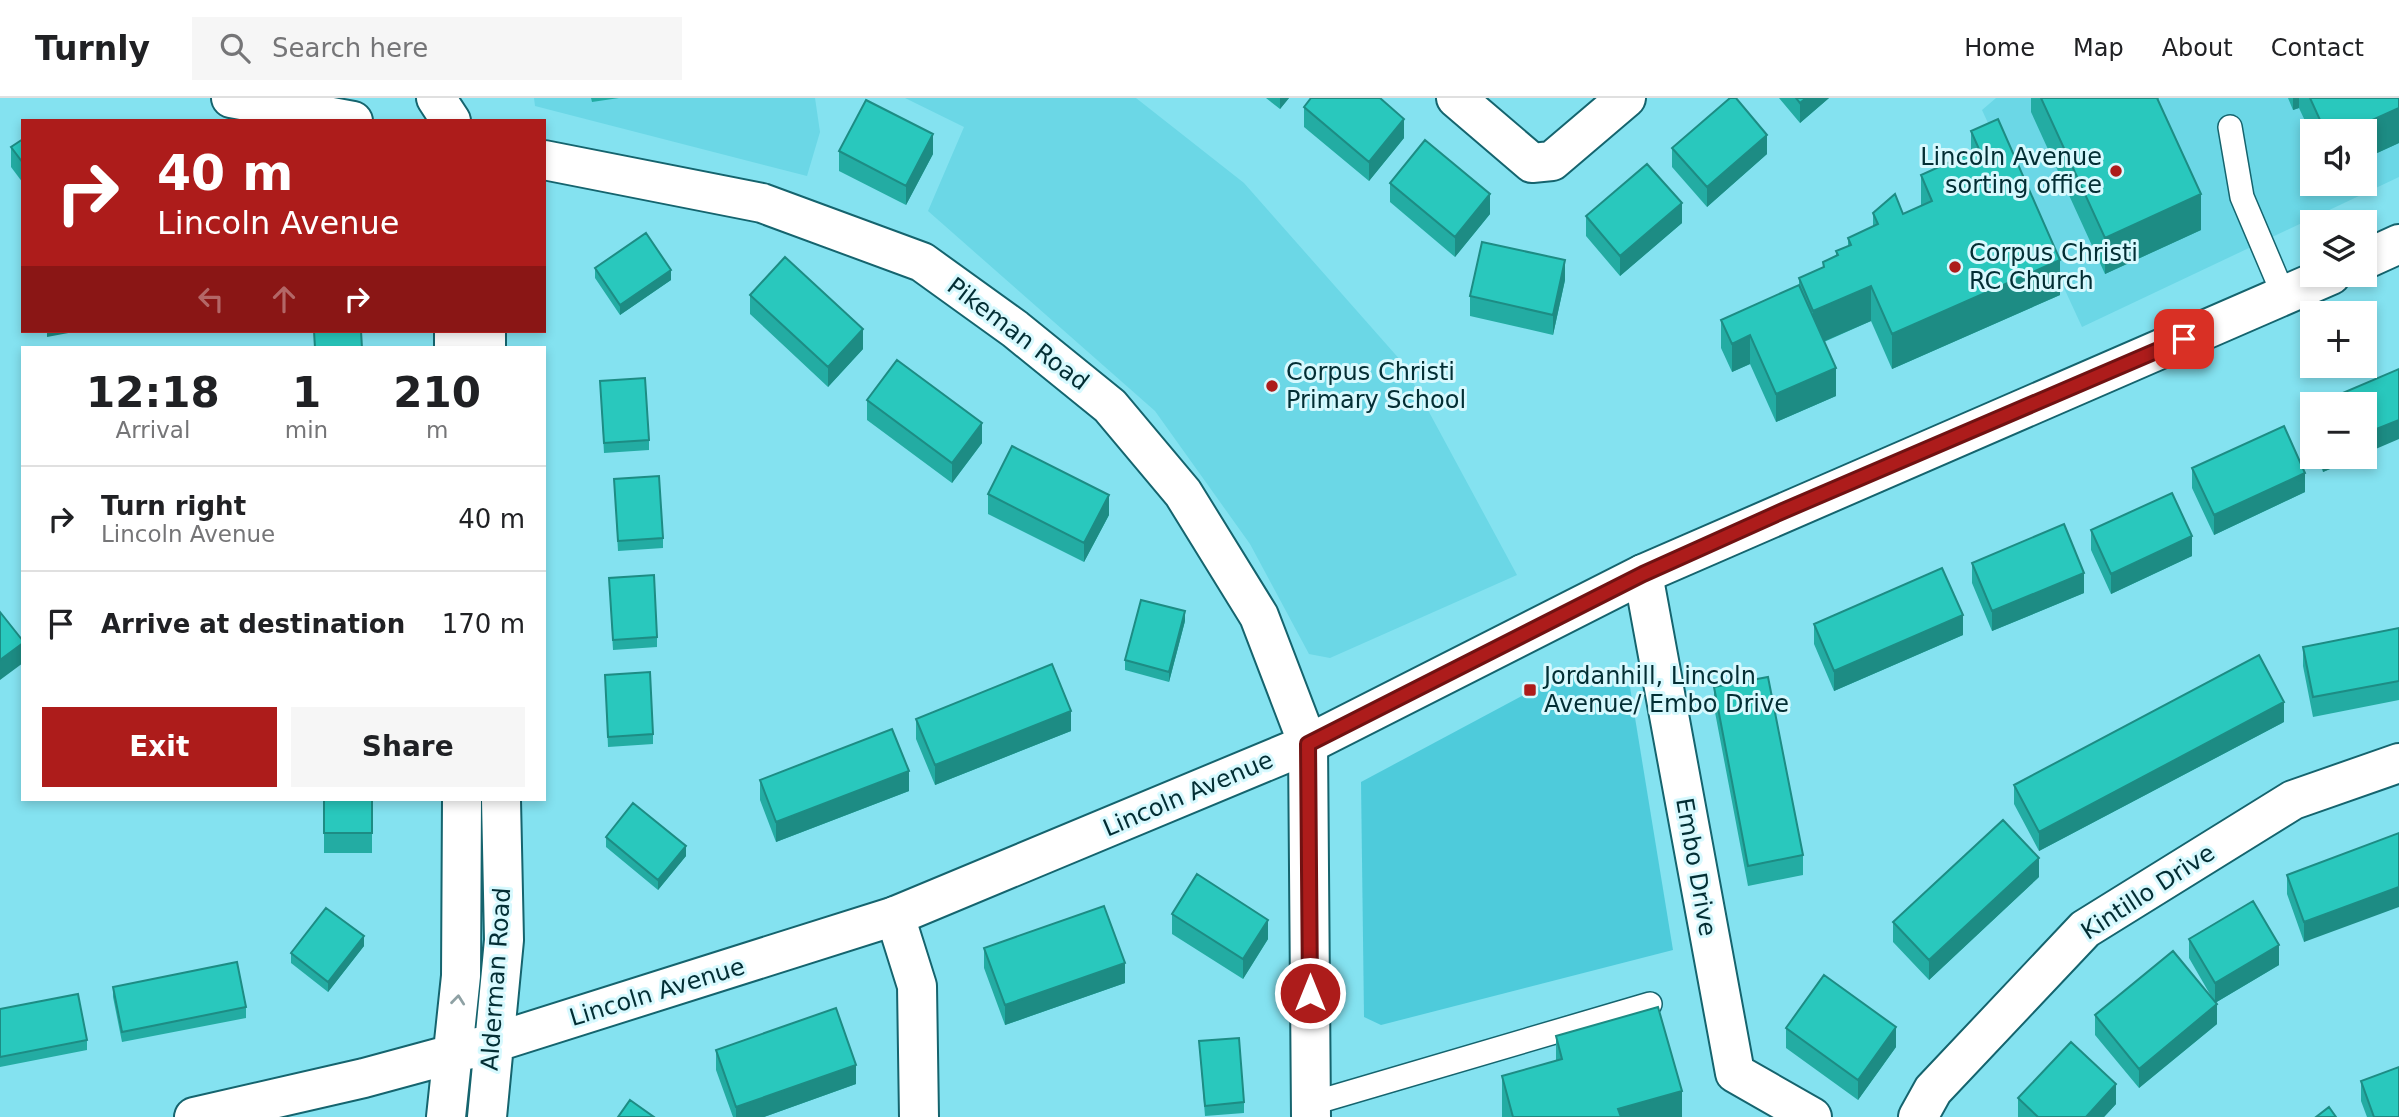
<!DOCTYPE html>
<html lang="en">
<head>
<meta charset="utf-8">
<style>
	:root { --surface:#fff; --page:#f6f6f6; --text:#202124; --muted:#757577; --line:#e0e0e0; --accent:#ad1c1b }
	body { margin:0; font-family:"DejaVu Sans",sans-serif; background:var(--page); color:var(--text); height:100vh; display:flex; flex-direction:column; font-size:26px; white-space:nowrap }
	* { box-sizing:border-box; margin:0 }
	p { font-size:23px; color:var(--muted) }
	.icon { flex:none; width:38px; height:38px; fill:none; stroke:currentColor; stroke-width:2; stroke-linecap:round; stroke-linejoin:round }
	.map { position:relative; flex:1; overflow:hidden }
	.side { position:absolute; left:21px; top:248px; width:525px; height:455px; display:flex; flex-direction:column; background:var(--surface); border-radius:0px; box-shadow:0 4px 10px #0003 }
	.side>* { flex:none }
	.top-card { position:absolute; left:21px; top:21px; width:525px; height:214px; border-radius:0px; box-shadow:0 4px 10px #0003; background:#ad1c1b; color:#fff; overflow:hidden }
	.controls { position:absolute; left:2300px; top:21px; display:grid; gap:14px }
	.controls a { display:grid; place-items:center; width:77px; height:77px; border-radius:0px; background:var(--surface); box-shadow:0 4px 10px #0003; font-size:35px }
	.pin { position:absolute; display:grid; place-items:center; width:60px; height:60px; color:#fff; margin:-30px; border-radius:14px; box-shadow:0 4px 10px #0006 }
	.me { position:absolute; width:77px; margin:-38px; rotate:0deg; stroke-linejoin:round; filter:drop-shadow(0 0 5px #0008) }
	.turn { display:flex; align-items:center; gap:24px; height:147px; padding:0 21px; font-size:32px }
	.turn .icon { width:91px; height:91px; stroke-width:2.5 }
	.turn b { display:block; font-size:49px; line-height:60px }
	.lanes { display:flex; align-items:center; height:66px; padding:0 21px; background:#0003; justify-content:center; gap:35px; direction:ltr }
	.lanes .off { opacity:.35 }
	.eta { display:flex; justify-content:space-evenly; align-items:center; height:119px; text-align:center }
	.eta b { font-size:42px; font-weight:700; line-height:49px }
	.action { display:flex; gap:14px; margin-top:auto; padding:14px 21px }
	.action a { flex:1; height:80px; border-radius:0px; background:var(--accent); color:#fff; font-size:28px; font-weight:700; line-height:80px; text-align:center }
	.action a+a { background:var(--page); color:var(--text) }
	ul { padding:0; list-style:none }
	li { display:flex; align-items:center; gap:21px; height:105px; padding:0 21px; border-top:2px solid var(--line) }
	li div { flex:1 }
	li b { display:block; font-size:26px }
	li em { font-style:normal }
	header { display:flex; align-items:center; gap:42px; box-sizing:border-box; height:98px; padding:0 35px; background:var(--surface); border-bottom:2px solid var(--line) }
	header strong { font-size:33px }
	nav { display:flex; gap:38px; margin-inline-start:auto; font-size:24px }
	.search { width:490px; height:63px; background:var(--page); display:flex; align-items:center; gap:18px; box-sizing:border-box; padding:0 24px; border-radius:0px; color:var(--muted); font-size:26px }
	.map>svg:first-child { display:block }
	.built { fill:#6bd7e6; fill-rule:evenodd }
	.green { fill:#4ecbdb }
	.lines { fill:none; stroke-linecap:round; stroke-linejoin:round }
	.service-casing { stroke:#15646e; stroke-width:26 }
	.minor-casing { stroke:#15646e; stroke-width:42 }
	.tertiary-casing { stroke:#15646e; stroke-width:42 }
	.service { stroke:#fff; stroke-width:23 }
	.minor { stroke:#fff; stroke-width:38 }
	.tertiary { stroke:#fff; stroke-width:38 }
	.wall { fill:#23aca3 }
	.shaded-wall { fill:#1d8c84 }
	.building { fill:#29c8bd; stroke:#1d8c84; stroke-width:2 }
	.oneway { stroke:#8ea1a4 }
	.route-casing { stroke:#701212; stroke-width:18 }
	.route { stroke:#ad1c1b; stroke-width:12 }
	.poi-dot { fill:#ad1c1b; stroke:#d7f9fe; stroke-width:2.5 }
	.labels { text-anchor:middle; stroke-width:6; stroke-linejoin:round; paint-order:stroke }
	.poi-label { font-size:24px; fill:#032e34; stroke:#d7f9fe; text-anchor:start }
	.street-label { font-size:24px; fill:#032e34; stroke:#d7f9fe }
</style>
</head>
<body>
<header>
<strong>Turnly</strong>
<div class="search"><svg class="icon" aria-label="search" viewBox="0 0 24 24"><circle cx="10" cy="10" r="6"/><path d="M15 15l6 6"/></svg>Search here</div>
<nav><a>Home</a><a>Map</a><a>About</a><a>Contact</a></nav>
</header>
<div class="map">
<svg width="2399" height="1019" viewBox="0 0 2399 1019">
	<rect width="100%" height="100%" fill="#84e2f0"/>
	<path class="built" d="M 534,0 L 815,0 L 820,34 L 807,78 L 535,8 Z
		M 905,0 L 1136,0 L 1244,85 L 1402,264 L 1517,477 L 1330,560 L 1309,556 L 1250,446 L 1155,313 L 928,113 L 964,29 Z
		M 1996,0 L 2399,0 L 2399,79 L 2082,229 L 1982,12 ZM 2312,33 L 2364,33 L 2364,86 L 2312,86 Z"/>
	<path class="green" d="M 1576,569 L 1630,589 L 1673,852 L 1381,927 L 1364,919 L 1361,684 Z"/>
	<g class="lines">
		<g class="service-casing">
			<path id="service" d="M 2230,29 L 2242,99 L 2284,198
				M 1310,1006 L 1650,906"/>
		</g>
		<g class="minor-casing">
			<path id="minor" d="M 231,0 L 353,23
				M 1456,0 L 1532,65 L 1552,63 L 1626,0
				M 544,62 L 762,105 L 922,164 L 1015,231 L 1110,308 L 1183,395 L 1259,518 L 1308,646 L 1311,1019
				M 1643,476 L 1735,975 L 1812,1019
				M 895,818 L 917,888 L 919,1019
				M 1918,1019 L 1933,992 L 2085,831 L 2293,702 L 2399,665"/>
		</g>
		<g class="tertiary-casing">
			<path id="tertiary" d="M 436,0 L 451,23
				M 2364,162 L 2399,146
				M 454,233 L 454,250
				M 486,233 L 486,250
				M 194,1019 L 364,980 L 493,945 L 895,818 L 1308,646 L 1643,476 L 2331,177
				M 446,1019 L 461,878 L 462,702
				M 487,1019 L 504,842 L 501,702"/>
		</g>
		<use href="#service" class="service"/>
		<use href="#minor" class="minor"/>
		<use href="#tertiary" class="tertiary"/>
	</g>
	<path class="wall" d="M 591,0 L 619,0 L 592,4 Z
		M 1266,0 L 1289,0 L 1280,11 Z
		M 1779,0 L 1829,0 L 1800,25 Z
		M 2031,0 L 2159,0 L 2158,2 L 2201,132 L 2105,176 L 2031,14 Z
		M 2288,0 L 2399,0 L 2399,45 L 2364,61 L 2364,33 L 2312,33 L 2312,38 L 2299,10 L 2293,12 Z
		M 1304,9 L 1404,40 L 1369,83 L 1304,29 Z
		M 1971,33 L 2060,197 L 1892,271 L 1871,223 L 1824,244 L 1836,298 L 1776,324 L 1750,266 L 1732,274 L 1721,250 L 1721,222 L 1799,187 L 1799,180 L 1823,169 L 1823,164 L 1836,158 L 1836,153 L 1848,148 L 1848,140 L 1873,129 L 1873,115 L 1903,116 L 1921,108 L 1921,77 L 1971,55 Z
		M 23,41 L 23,85 L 11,69 L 11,49 Z
		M 1672,50 L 1767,56 L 1707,109 L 1672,69 Z
		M 839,53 L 933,56 L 906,107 L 839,73 Z
		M 1390,85 L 1490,116 L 1455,159 L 1390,104 Z
		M 1586,118 L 1682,125 L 1620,178 L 1586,138 Z
		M 595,170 L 671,182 L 620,217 L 595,180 Z
		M 1565,182 L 1553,237 L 1470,218 L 1470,198 Z
		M 750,197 L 863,251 L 828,289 L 750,216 Z
		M 600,283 L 649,342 L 649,352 L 604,355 Z
		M 867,302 L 982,345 L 952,385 L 867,322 Z
		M 2312,309 L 2312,347 L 2305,331 L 2305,312 Z
		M 2317,359 L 2358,359 L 2323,374 Z
		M 2192,370 L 2305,394 L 2214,437 L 2192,390 Z
		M 614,381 L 663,440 L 663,450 L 618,453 Z
		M 988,396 L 1109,417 L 1084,464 L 988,416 Z
		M 2091,432 L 2192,458 L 2111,496 L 2091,452 Z
		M 1972,465 L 2084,495 L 1992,533 L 1972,485 Z
		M 609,480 L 657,539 L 657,549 L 613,552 Z
		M 1185,523 L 1169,584 L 1125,572 L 1125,562 Z
		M 1814,526 L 1963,537 L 1834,593 L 1814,546 Z
		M 2399,530 L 2399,602 L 2313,619 L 2303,568 L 2303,549 Z
		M 605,577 L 653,636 L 653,646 L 608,649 Z
		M 1714,589 L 1803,757 L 1803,777 L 1748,788 L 1714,609 Z
		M 916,621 L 1071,633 L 935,687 L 916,641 Z
		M 2284,624 L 2039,753 L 2014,706 L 2014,687 Z
		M 760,682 L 909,693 L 776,744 L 760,702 Z
		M 324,702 L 372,702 L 372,755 L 324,755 Z
		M 2399,735 L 2304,844 L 2287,796 L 2287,777 Z
		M 606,739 L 686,758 L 658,792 L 606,749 Z
		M 2039,779 L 1929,882 L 1893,844 L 1893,824 Z
		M 1172,816 L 1268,841 L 1243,881 L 1172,836 Z
		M 2189,841 L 2279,867 L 2215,905 L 2189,860 Z
		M 364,848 L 328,894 L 291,865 L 291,855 Z
		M 984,850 L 1125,885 L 1005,927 L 984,870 Z
		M 113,889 L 246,909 L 246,920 L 122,944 L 113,899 Z
		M 0,911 L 87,942 L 87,952 L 0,969 Z
		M 2095,917 L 2217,926 L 2139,990 L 2095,937 Z
		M 1786,930 L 1896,949 L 1858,1002 L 1786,950 Z
		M 1556,938 L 1682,1019 L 1502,1019 L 1502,978 L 1556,963 Z
		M 1199,943 L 1244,1004 L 1244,1015 L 1205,1018 Z
		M 716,952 L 856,986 L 764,1019 L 733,1019 L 716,972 Z
		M 2361,983 L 2399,1019 L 2367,1019 L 2361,1003 Z
		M 2018,1000 L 2116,1006 L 2104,1019 L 2018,1019 Z"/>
	<path class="shaded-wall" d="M 1280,0 L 1289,0 L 1280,11 Z
		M 1806,0 L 1829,0 L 1800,25 L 1800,5 Z
		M 2293,0 L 2299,0 L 2299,10 L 2293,12 Z
		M 2399,10 L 2399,45 L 2364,61 L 2364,33 L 2348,33 Z
		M 1404,21 L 1404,40 L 1369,83 L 1369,64 Z
		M 933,36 L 933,56 L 906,107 L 906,88 Z
		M 1767,37 L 1767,56 L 1707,109 L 1707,89 Z
		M 1490,96 L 1490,116 L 1455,159 L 1455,139 Z
		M 2201,96 L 2201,132 L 2105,176 L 2105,140 Z
		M 1682,105 L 1682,125 L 1620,178 L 1620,158 Z
		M 1565,162 L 1565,182 L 1553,237 L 1553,217 Z
		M 2060,162 L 2060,197 L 1892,271 L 1892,236 Z
		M 671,172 L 671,182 L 620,217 L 620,207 Z
		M 1871,188 L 1871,223 L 1813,248 L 1813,213 Z
		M 863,231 L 863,251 L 828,289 L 828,269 Z
		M 47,233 L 79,233 L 47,239 Z
		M 1750,237 L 1750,266 L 1732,274 L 1732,246 Z
		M 1836,270 L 1836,298 L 1776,324 L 1776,296 Z
		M 2399,322 L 2399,341 L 2364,356 L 2364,336 Z
		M 982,325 L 982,345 L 952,385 L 952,365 Z
		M 2323,359 L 2358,359 L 2323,374 Z
		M 2305,375 L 2305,394 L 2214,437 L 2214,417 Z
		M 1109,397 L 1109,417 L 1084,464 L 1084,445 Z
		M 2192,438 L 2192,458 L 2111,496 L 2111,476 Z
		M 2084,475 L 2084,495 L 1992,533 L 1992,513 Z
		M 1185,513 L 1185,523 L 1169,584 L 1169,574 Z
		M 1963,517 L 1963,537 L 1834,593 L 1834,573 Z
		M 23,545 L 23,565 L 0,582 L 0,562 Z
		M 2284,604 L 2284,624 L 2039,753 L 2039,734 Z
		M 1071,613 L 1071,633 L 935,687 L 935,667 Z
		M 909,673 L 909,693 L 776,744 L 776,724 Z
		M 686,748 L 686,758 L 658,792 L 658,782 Z
		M 2039,760 L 2039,779 L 1929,882 L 1929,862 Z
		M 2399,789 L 2399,809 L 2304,844 L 2304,824 Z
		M 1268,822 L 1268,841 L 1243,881 L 1243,861 Z
		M 364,838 L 364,848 L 328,894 L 328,884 Z
		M 2279,847 L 2279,867 L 2215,905 L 2215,885 Z
		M 1125,865 L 1125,885 L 1005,927 L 1005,907 Z
		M 2217,906 L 2217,926 L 2139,990 L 2139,971 Z
		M 1896,929 L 1896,949 L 1858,1002 L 1858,982 Z
		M 856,967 L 856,986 L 764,1019 L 736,1019 L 736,1009 Z
		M 2116,986 L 2116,1006 L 2104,1019 L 2086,1019 Z
		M 1682,993 L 1682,1019 L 1618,1019 L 1618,1011 Z"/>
	<path class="building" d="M 1311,0 L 1380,0 L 1404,21 L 1369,64 L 1304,9 Z
		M 1730,0 L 1736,0 L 1767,37 L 1707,89 L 1672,50 Z
		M 1796,0 L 1806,0 L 1800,5 Z
		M 2041,0 L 2157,0 L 2201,96 L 2105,140 Z
		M 2310,0 L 2399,0 L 2399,10 L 2348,33 L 2325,33 Z
		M 866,2 L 933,36 L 906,88 L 839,53 Z
		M 1998,21 L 2060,162 L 1892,236 L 1871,188 L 1813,213 L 1799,180 L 1824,169 L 1823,164 L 1838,157 L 1836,153 L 1851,147 L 1848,140 L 1878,126 L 1873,115 L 1895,96 L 1903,116 L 1932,103 L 1921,77 L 1979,51 L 1971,33 Z
		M 23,41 L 23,65 L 11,49 Z
		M 1425,42 L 1490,96 L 1455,139 L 1390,85 Z
		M 1647,66 L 1682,105 L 1620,158 L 1586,118 Z
		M 646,135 L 671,172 L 620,207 L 595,170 Z
		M 1482,144 L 1565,162 L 1553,217 L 1470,198 Z
		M 785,159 L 863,231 L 828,269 L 750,197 Z
		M 1799,187 L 1836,270 L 1776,296 L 1750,237 L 1732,246 L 1721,222 Z
		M 314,233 L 361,233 L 362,250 L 315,250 Z
		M 897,262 L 982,325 L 952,365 L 867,302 Z
		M 2399,271 L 2399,322 L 2364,336 L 2364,306 L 2317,306 Z
		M 645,280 L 649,342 L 604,345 L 600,283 Z
		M 2312,309 L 2312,328 L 2305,312 Z
		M 2284,328 L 2305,375 L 2214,417 L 2192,370 Z
		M 1012,348 L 1109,397 L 1084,445 L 988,396 Z
		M 659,378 L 663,440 L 618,443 L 614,381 Z
		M 2172,395 L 2192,438 L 2111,476 L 2091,432 Z
		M 2064,426 L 2084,475 L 1992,513 L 1972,465 Z
		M 1942,470 L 1963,517 L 1834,573 L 1814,526 Z
		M 654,477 L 657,539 L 613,542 L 609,480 Z
		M 1141,502 L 1185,513 L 1169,574 L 1125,562 Z
		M 0,514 L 23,543 L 23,545 L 0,562 Z
		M 2399,530 L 2399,583 L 2313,599 L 2303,549 Z
		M 2259,557 L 2284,604 L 2039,734 L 2014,687 Z
		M 1052,566 L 1071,613 L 935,667 L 916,621 Z
		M 650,574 L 653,636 L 608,639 L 605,577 Z
		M 1768,579 L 1803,757 L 1748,768 L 1714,589 Z
		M 892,631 L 909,673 L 776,724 L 760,682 Z
		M 324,702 L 372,702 L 372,735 L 324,735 Z
		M 633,705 L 686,748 L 658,782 L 606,739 Z
		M 2003,722 L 2039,760 L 1929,862 L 1893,824 Z
		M 2399,735 L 2399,789 L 2304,824 L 2287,777 Z
		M 1197,776 L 1268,822 L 1243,861 L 1172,816 Z
		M 2253,803 L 2279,847 L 2215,885 L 2189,841 Z
		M 1104,808 L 1125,865 L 1005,907 L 984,850 Z
		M 326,810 L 364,838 L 328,884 L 291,855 Z
		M 2173,853 L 2217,906 L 2139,971 L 2095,917 Z
		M 237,864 L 246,909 L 122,934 L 113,889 Z
		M 1824,877 L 1896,929 L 1858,982 L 1786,930 Z
		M 78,896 L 87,942 L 0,959 L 0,911 Z
		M 1658,909 L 1682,993 L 1618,1011 L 1621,1019 L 1513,1019 L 1502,978 L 1562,961 L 1556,938 Z
		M 836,910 L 856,967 L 736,1009 L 716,952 Z
		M 1239,940 L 1244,1004 L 1205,1008 L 1199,943 Z
		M 2071,944 L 2116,986 L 2086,1019 L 2038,1019 L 2018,1000 Z
		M 2399,969 L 2399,1019 L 2374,1019 L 2361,983 Z
		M 630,1002 L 654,1019 L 618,1019 Z
		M 2329,1009 L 2336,1019 L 2316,1019 Z"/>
	<defs><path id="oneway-chevron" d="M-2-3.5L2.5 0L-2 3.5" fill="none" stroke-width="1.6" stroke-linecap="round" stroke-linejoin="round" transform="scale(1.75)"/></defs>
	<use class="oneway" href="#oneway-chevron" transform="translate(458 902) rotate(-84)"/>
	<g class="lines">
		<g class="route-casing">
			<path id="route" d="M 1310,895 L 1308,646 L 1643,476 L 1783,413 L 2184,241"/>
		</g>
		<use href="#route" class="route"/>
	</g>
	<g class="poi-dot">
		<circle cx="2116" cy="73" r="7"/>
		<circle cx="1955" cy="169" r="7"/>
		<circle cx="1272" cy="288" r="7"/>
		<rect x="1523" y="585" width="14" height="14" rx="3.5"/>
	</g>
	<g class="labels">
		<g class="poi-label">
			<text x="2102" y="67" text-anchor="end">Lincoln Avenue<tspan x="2102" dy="28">sorting office</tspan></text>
			<text x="1969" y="163">Corpus Christi<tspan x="1969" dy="28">RC Church</tspan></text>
			<text x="1286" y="282">Corpus Christi<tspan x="1286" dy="28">Primary School</tspan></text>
			<text x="1544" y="586">Jordanhill, Lincoln<tspan x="1544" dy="28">Avenue/ Embo Drive</tspan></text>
		</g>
		<g class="street-label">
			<text transform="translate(1018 236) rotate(37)" y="8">Pikeman Road</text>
			<text transform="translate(1188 696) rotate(-23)" y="8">Lincoln Avenue</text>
			<text transform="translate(1696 769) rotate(80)" y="8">Embo Drive</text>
			<text transform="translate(2148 794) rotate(-33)" y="8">Kintillo Drive</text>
			<text transform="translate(496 881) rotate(-86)" y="8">Alderman Road</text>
			<text transform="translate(657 894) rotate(-17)" y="8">Lincoln Avenue</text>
		</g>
	</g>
</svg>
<div class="controls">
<a><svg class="icon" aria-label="sound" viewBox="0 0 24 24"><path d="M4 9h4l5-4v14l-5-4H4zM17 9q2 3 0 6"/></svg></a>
<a><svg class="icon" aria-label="layers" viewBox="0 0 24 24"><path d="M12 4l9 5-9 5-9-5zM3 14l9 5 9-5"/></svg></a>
<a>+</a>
<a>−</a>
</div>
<div class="pin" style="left:2184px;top:241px;background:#d93025"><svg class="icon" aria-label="arrive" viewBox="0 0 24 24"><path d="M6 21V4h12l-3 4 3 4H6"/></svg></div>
<svg class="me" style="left:1310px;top:895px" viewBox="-20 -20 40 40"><circle r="17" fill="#ad1c1b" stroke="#fff" stroke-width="3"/><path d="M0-11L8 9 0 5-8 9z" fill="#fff"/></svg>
<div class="top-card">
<div class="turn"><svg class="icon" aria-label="right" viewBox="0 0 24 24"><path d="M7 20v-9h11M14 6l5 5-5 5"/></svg><div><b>40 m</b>Lincoln Avenue</div></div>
<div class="lanes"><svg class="icon off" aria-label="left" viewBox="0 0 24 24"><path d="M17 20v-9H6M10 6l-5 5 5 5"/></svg><svg class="icon off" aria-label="ahead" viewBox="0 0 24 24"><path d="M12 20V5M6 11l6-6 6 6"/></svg><svg class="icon" aria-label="right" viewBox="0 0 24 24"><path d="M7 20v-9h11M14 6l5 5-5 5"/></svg></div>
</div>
<section class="side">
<div class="eta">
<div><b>12:18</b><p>Arrival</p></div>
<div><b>1</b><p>min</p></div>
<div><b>210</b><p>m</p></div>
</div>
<ul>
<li><svg class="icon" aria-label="right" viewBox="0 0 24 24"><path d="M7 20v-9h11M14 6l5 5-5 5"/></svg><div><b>Turn right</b><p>Lincoln Avenue</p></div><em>40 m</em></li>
<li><svg class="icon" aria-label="arrive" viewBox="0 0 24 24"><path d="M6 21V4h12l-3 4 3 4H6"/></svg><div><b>Arrive at destination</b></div><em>170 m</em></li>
</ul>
<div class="action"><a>Exit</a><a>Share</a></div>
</section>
</div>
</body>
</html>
